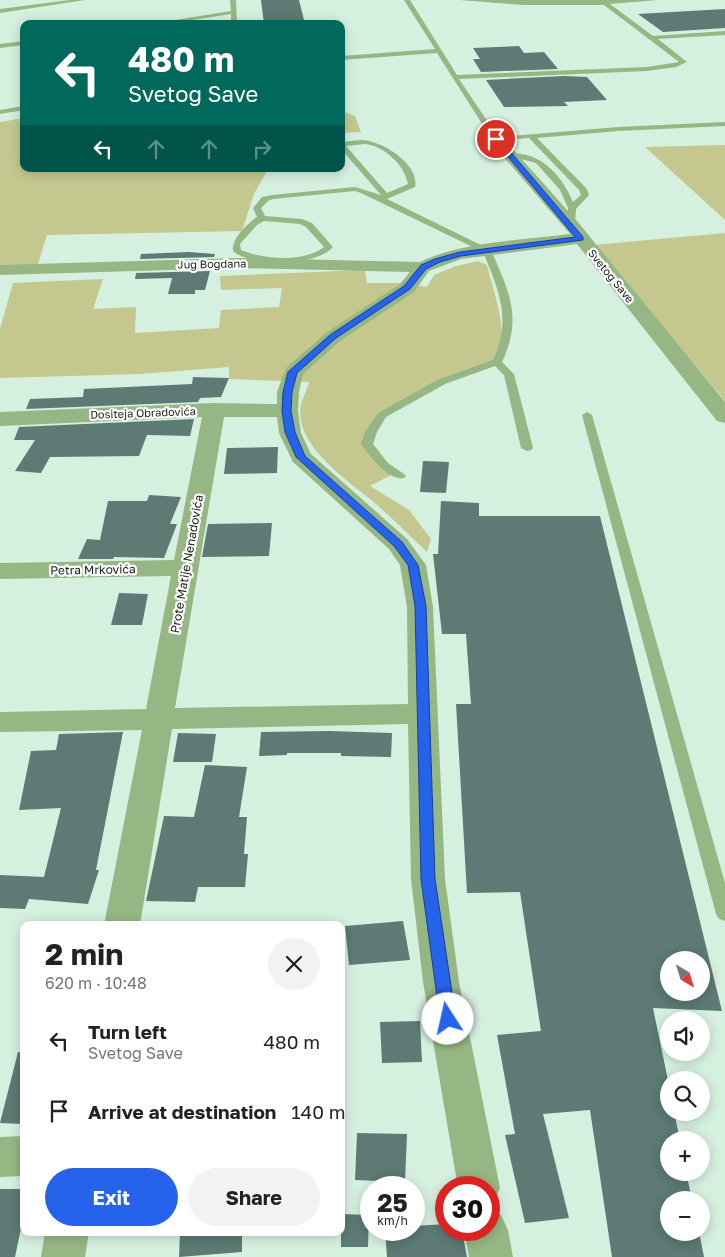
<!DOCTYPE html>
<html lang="en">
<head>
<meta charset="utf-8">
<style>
	:root { --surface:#fff; --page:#f2f2f2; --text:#222; --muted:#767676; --accent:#2563eb }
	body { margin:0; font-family:"Golos Text",sans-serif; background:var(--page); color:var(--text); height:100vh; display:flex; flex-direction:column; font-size:19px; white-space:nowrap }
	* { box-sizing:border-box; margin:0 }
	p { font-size:16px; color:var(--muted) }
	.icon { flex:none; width:28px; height:28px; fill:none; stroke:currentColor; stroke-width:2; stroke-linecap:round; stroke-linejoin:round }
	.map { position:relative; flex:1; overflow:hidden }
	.side { position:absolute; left:20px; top:921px; width:325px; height:315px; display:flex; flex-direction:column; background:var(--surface); border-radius:10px; box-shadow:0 2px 12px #0003 }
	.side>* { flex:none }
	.banner { position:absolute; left:20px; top:20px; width:325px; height:152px; border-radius:10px; box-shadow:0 2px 12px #0003; background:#00695c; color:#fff; overflow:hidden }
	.needle { width:32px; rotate:142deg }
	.buttons { position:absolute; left:660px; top:951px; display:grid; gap:10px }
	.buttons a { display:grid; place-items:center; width:50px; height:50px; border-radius:50%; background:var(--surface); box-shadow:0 2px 12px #0003; font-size:25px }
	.speed { position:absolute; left:360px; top:1176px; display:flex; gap:10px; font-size:25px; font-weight:700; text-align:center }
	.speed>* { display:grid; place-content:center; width:65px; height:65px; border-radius:50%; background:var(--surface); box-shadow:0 2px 12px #0003; line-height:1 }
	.speed small { font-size:12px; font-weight:400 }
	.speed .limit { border:8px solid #d22; background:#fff; color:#111 }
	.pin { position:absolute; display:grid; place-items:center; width:42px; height:42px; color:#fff; margin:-21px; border:2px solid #fff; border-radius:50%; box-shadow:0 1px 5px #0007 }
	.me { position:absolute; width:55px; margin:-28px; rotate:350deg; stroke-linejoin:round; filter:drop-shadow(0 0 4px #0008) }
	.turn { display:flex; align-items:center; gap:18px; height:105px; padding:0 25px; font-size:22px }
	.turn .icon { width:65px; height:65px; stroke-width:2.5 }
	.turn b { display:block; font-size:35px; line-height:42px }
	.lanes { display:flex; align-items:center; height:48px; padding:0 25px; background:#0003; justify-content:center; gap:25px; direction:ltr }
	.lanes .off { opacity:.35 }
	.round { display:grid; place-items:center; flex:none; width:52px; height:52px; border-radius:26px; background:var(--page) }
	.headline { display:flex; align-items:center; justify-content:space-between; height:85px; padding:0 25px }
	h1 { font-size:30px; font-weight:700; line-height:38px }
	.cta { display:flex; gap:10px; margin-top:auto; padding:10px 25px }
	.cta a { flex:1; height:58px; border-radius:30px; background:var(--accent); color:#fff; font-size:20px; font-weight:700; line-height:58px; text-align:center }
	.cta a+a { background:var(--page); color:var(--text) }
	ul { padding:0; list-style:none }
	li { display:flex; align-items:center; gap:15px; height:70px; padding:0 25px }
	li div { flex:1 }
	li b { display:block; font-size:19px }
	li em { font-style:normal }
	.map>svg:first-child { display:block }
	.green { fill:#c4c88f }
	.building { fill:#5d7a74; fill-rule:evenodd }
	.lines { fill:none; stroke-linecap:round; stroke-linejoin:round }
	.lane { fill:#96b784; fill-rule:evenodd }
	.street { fill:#96b784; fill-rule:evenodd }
	.route { fill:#2563eb; stroke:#184099 }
	.labels { text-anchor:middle; stroke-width:4.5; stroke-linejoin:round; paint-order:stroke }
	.far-street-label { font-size:11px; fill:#151e18; stroke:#fff }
	.street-label { font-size:12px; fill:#151e18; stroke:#fff }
</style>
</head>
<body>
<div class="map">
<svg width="725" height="1257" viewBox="0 0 725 1257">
	<rect width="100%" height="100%" fill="#d6f0e0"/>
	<path class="green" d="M 341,111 L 355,116 L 361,132 L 341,133 Z
		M 24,118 L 24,169 L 268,169 L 254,194 L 242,231 L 47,235 L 35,273 L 0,274 L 0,122 Z
		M 725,145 L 725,220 L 645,147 Z
		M 725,233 L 725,401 L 593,245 Z
		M 478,261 L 487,265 C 493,290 511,338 497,362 L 441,382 L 382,415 L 367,444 L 395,473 L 370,486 L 409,510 L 431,539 L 427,552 C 410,536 393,519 376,504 C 350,482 300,450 300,412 C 300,402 307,391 309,382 L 229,379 L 229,367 L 141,374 L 0,378 L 0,329 L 13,283 L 103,279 L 93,309 L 136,307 L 135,333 L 219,328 L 221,310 L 279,307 L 282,288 L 221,290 L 220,276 L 365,270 L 367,283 L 403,283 L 427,287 L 434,275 L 456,266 Z"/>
	<path class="building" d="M 261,0 L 299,0 L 305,24 L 264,24 Z
		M 725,9 L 725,28 L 663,32 L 638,14 Z
		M 519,46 L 524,53 L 544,52 L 558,69 L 481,72 L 473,59 L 480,59 L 473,48 Z
		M 564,76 L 587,77 L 607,100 L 564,102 L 568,106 L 504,107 L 486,80 Z
		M 189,252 L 215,254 L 214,257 L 140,259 L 141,254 Z
		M 210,271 L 205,290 L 195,290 L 195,294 L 168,294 L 172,278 L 135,279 L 136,273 Z
		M 193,377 L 229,378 L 221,397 L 200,398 L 198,402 L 26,409 L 30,399 L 83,397 L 84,389 L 192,384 Z
		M 194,419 L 190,436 L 147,435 L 139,456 L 50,457 L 41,473 L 15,471 L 35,440 L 14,440 L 19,427 Z
		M 278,447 L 277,473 L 224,474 L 227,448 Z
		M 423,461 L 449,462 L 446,493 L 420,492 Z
		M 149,495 L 181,497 L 170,524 L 177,524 L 164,558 L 114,557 L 113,559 L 78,559 L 87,539 L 100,540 L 108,501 L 147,501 Z
		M 441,501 L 479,503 L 479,516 L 600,516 L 722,1011 L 653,1008 L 669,1085 L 669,1112 L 674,1112 L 680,1140 L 669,1140 L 669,1172 L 686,1172 L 692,1200 L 669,1200 L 669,1232 L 699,1232 L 704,1257 L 612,1257 L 590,1110 L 543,1114 L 569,1218 L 525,1223 L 505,1135 L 515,1134 L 497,1035 L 541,1031 L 520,892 L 467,893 L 456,704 L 471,704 L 466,634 L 442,634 L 433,554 L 438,554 ZM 669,960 L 701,960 L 701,992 L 669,992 Z
		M 272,523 L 269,556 L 202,557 L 208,524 Z
		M 119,593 L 148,594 L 142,625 L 111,625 Z
		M 329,731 L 392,733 L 391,757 L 341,756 L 341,753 L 287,753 L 287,755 L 259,756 L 261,732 Z
		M 123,732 L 96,870 L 99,870 L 88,904 L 29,899 L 25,909 L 0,908 L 0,875 L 44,877 L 61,808 L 19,810 L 31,751 L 56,750 L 59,734 Z
		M 178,733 L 216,734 L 212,762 L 173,762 Z
		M 205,765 L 247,767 L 239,817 L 247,817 L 244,854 L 248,854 L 245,887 L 198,887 L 195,902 L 146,901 L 164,816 L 194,817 Z
		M 403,921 L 410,960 L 349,965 L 345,926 Z
		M 420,1021 L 422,1062 L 382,1063 L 380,1022 Z
		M 18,1052 L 24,1053 L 24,1124 L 0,1123 Z
		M 357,1133 L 407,1134 L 405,1182 L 355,1180 Z
		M 0,1189 L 24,1189 L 24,1214 L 15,1257 L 0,1257 Z
		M 341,1214 L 369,1215 L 368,1247 L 341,1247 Z
		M 446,1224 L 446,1230 L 462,1230 L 467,1257 L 387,1257 L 385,1230 L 414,1230 L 414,1226 Z
		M 180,1232 L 242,1232 L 242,1252 L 179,1257 Z"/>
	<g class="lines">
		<path class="lane" d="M 70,0 L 85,0 L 0,13 L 0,9 Z
			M 230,0 L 236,0 L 237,24 L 231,24 L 231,14 L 167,24 L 151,24 L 231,11 Z
			M 404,0 L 410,0 L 457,75 L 647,67 L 679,62 L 604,5 L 523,5 L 460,0 L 658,0 L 610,4 L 653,36 L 725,31 L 725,35 L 658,39 L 687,62 L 676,67 L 647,71 L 459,79 L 498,137 L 618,127 L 725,122 L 725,126 L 618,131 L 537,138 L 587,189 L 589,195 L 576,209 L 575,225 L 568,227 L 568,208 L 560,190 L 536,163 L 506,155 C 511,152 516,153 521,154 C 546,157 564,180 573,202 L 581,195 L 579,190 L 529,138 L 493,141 L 437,53 L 341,60 L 341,56 L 435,49 Z
			M 24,41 L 24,45 L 0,48 L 0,44 Z
			M 24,106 L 24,110 L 0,114 L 0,110 Z
			M 361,140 C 381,140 420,164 415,187 L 387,199 L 491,250 C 509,292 523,317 502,362 L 514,374 L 533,448 L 531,450 L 527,451 L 521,448 L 504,375 L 495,366 L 445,384 L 386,417 L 377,432 L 373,444 L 388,463 L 404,474 L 406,476 L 404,478 C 389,482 369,455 361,444 L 365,432 L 378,413 L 437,380 L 493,360 C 512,319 499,291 483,252 L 361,193 L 355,191 L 273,199 L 268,201 L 261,208 L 265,216 L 302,219 L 312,223 L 333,247 C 317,266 252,268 233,251 C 231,239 247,224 257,217 L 253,208 L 262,197 L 272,195 L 355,187 L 381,195 L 341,149 L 341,142 ZM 365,144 C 384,146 405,165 408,184 L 387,193 L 346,146 ZM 264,221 L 300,224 L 306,227 L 324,247 C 304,263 263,259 241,250 L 240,244 L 257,225 Z
			M 587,412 L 592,415 L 725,883 L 725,921 L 719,919 L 716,914 L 582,415 Z"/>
		<path class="street" d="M 496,135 L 501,136 L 577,221 L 725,402 L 725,423 L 717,421 L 577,244 L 461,259 L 429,271 L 414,292 L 340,341 L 303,374 L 299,392 L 298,411 L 301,433 L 311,454 L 407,539 L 426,565 L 433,607 L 445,879 L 459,982 L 500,1188 L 494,1202 L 489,1205 L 489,1188 L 458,1188 L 423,982 L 411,879 L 408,724 L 172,729 L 140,925 L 104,925 L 142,730 L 0,732 L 0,712 L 146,709 L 171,576 L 0,579 L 0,563 L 174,560 L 202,417 L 0,426 L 0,412 L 214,403 L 277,404 L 277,392 L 286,368 L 326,333 L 400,284 L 410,272 L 238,268 L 0,275 L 0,265 L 238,258 L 420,262 C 462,242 523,240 570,234 L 491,142 L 489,139 L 491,136 ZM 224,417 L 277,417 L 279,433 L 293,462 L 389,549 L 400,565 L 407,607 L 408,704 L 175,708 Z
			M 24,1136 L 24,1176 L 0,1177 L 0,1137 Z
			M 489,1210 L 501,1215 L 508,1230 L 513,1257 L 469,1257 L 464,1230 L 489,1230 Z
			M 45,1232 L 89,1232 L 85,1257 L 41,1257 Z"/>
	</g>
	<path class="route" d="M 494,137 L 498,137 L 583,237 L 583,240 L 461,256 L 440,262 L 426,269 L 410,289 L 336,338 L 297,373 L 292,392 L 291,411 L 295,432 L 305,456 L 402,542 L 418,565 L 426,606 L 435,879 L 456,1019 L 454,1024 L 448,1026 L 442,1024 L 440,1019 L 421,879 L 415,606 L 408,565 L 394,546 L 296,457 L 285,432 L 282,411 L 283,392 L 288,372 L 330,335 L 404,286 L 421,265 L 435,259 L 460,252 L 575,237 L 494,140 Z"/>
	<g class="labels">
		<g class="far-street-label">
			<text transform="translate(212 264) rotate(-1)" y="4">Jug Bogdana</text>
			<text transform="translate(611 276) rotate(51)" y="4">Svetog Save</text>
			<text transform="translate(143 413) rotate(-2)" y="4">Dositeja Obradovića</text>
		</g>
		<g class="street-label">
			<text transform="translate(187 564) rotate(-80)" y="4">Prote Matije Nenadovića</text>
			<text transform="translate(93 570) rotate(-1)" y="4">Petra Mrkovića</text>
		</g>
	</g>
</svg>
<div class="buttons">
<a><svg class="needle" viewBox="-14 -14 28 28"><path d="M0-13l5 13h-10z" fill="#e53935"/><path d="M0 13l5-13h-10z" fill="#767676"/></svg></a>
<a><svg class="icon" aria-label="sound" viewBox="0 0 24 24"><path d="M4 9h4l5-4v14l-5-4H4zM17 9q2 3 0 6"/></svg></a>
<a><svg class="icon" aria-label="search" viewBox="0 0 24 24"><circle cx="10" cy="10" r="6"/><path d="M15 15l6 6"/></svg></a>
<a>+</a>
<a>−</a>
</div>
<div class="speed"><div>25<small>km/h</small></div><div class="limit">30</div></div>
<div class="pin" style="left:496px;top:139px;background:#d93025"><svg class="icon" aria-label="arrive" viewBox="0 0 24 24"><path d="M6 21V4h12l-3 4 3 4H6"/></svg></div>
<svg class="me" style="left:448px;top:1019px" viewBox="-20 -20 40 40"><circle r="19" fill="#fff"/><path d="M0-13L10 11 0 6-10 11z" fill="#2563eb"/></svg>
<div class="banner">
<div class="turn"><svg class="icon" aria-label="left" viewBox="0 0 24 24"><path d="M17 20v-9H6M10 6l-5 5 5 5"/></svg><div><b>480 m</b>Svetog Save</div></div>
<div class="lanes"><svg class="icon" aria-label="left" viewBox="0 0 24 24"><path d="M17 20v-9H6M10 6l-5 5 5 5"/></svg><svg class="icon off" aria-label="ahead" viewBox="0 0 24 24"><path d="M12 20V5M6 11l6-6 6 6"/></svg><svg class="icon off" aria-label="ahead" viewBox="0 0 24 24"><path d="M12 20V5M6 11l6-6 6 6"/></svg><svg class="icon off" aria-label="right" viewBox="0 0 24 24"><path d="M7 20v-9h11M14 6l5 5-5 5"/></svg></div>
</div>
<section class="side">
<div class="headline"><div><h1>2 min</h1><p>620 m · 10:48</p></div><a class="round"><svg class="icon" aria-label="close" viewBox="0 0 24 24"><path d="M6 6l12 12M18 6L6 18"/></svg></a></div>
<ul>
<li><svg class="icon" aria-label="left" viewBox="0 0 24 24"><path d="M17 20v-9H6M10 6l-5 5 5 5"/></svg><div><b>Turn left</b><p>Svetog Save</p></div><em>480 m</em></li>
<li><svg class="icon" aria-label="arrive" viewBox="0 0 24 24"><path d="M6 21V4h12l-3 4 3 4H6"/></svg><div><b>Arrive at destination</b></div><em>140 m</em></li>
</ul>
<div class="cta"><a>Exit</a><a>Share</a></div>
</section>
</div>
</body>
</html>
